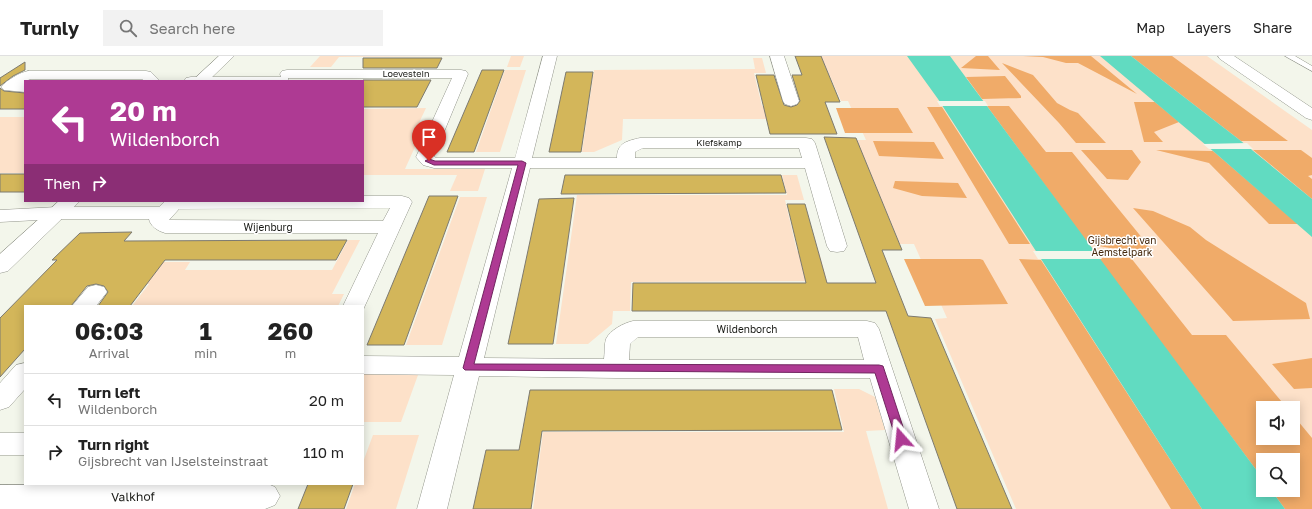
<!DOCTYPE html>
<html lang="en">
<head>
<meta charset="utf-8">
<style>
	:root { --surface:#fff; --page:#f2f2f2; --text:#222; --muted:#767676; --line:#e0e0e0 }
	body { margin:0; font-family:"Golos Text",sans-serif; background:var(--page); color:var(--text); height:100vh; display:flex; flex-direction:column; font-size:15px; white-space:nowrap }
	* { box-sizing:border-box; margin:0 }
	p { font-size:13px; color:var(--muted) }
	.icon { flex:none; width:22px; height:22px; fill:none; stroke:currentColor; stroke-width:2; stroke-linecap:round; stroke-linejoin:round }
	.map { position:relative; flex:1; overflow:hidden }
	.panel { position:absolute; left:24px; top:249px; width:340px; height:180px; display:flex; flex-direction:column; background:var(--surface); border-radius:0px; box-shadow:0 2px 10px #0003 }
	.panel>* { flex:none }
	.top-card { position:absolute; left:24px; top:24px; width:340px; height:122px; border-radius:0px; box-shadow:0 2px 10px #0003; background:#ae3a93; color:#fff; overflow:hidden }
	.buttons { position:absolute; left:1256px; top:345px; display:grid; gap:8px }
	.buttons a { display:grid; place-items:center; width:44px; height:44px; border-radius:0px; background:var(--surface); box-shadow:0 2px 10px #0003; font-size:20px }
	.pin { position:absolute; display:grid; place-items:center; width:34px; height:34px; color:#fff; margin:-41px -17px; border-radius:50% 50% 50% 0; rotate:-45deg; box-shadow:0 0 4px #0007 }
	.pin .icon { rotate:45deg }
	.me { position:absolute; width:44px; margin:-22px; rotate:342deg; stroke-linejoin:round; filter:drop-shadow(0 0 3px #0008) }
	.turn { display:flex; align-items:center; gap:14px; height:84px; padding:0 20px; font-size:18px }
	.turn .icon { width:52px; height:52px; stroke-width:2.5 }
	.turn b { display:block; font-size:28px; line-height:34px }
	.then { display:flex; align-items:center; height:38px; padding:0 20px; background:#0003; gap:8px; font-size:15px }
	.eta { display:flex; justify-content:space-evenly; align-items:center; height:68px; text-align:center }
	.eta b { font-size:24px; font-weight:700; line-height:28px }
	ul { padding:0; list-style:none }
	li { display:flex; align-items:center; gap:12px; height:52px; padding:0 20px; border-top:1px solid var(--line) }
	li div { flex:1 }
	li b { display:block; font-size:15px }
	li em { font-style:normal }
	header { display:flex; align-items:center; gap:24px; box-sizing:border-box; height:56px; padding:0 20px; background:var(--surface); border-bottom:1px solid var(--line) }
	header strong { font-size:19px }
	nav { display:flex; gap:22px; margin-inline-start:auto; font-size:14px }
	.search { width:280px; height:36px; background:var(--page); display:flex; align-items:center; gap:10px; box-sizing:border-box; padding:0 14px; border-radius:0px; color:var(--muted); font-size:15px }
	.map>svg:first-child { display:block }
	.green { fill:#fde1c9; fill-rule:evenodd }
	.forest { fill:#f0ab69 }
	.water { fill:#61dbc1 }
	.pier { fill:#f3f6eb }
	.building { fill:#d3b65a; stroke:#7d7a70 }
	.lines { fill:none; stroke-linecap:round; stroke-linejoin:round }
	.lane-casing { stroke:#93968c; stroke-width:1 }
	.street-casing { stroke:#93968c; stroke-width:1 }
	.secondary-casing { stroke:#93968c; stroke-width:1 }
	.lane { fill:#fff; fill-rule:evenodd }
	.street { fill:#fff; fill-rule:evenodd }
	.secondary { fill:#fff; fill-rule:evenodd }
	.route { fill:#ae3a93; stroke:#712660 }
	.labels { text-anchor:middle; stroke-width:3; stroke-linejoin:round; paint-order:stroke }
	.far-street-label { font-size:9px; fill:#1a1b17; stroke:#fff }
	.street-label { font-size:10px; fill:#1a1b17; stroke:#fff }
	.park-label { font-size:10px; fill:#45290d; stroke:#fff }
	.near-street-label { font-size:12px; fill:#1a1b17; stroke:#fff }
</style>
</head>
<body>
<header>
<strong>Turnly</strong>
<div class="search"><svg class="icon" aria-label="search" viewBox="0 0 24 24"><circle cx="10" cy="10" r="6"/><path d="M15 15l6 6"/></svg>Search here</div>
<nav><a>Map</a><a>Layers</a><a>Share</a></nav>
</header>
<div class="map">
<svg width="1312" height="453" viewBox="0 0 1312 453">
	<rect width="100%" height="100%" fill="#f3f6eb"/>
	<path class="green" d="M 320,0 L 458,0 L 339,1 L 331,11 L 310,11 Z
		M 511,0 L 524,0 L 520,11 L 507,11 Z
		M 821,0 L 1207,0 L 1312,74 L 1312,453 L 1016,453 L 935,263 L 947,262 L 914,188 L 900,188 L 863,99 L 855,84 L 866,84 L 848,45 L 841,45 ZM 1263,352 L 1293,352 L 1293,382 L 1263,382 ZM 1263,404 L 1293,404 L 1293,434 L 1263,434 Z
		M 753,2 L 762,2 L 766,17 L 754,17 L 762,50 L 824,50 L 829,63 L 623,63 L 622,84 L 594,96 L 582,96 L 594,14 L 755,13 Z
		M 505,14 L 526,14 L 500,96 L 476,96 Z
		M 426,52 L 417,71 L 424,71 L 405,113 L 485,113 L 478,135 L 450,135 L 457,119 L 363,119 L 363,53 Z
		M 0,61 L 25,61 L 25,117 L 0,117 Z
		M 782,119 L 797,119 L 804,144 L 785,144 L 797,195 L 819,196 L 827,225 L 631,226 L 630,255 L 613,255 L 612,268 L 588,288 L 556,288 L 577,139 L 787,139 Z
		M 460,141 L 487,141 L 442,289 L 406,289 Z
		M 348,184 L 360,184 L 332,238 L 344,238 L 338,250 L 132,250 L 149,228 L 94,228 L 135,206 L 190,206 L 185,214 L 332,214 Z
		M 363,318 L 418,319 L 401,366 L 363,366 Z
		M 834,333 L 859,333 L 875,341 L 885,374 L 866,375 L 888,453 L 533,453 L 543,376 L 844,376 Z
		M 373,379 L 419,379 L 396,453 L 346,453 L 355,428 L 363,428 L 363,406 Z"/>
	<path class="forest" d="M 976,0 L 988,0 L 1000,14 L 961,12 Z
		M 1023,0 L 1091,0 L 1137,38 L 1078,7 L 1066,7 L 1043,1 Z
		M 1131,0 L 1172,0 L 1288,85 L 1241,85 Z
		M 1002,7 L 1033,19 L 1057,47 L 1070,54 L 1078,57 L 1106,87 L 1076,87 L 1059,67 Z
		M 1005,20 L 1021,40 L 1021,42 L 982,43 L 966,21 Z
		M 1134,46 L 1155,46 L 1179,66 L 1154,76 L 1163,86 L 1144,86 Z
		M 987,50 L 1009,50 L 1046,96 L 1072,96 L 1152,194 L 1110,192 L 1088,188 Z
		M 927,51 L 942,51 L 1030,188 L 1009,188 Z
		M 836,52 L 898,52 L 913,77 L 845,77 Z
		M 873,85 L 934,86 L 944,103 L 879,100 Z
		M 1081,94 L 1132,94 L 1141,106 L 1128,124 L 1107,123 Z
		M 1156,94 L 1213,95 L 1298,168 L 1269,168 L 1209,107 Z
		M 1253,94 L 1301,94 L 1312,102 L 1312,119 L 1308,120 L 1312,123 L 1312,143 Z
		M 895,125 L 958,127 L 967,142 L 922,140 L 893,132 Z
		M 1133,152 L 1153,155 L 1190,171 L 1206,184 L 1306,247 L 1310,263 L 1233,265 Z
		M 1098,202 L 1131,202 L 1192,279 L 1226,279 L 1287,352 L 1263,352 L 1263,382 L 1293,382 L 1293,359 L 1312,382 L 1312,453 L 1285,453 L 1271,434 L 1293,434 L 1293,404 L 1263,404 L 1263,423 Z
		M 904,203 L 980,203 L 983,204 L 1008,248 L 925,250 Z
		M 1019,203 L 1041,204 L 1202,453 L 1171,453 Z
		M 1312,302 L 1312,332 L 1294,333 L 1272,308 Z"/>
	<path class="water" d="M 907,0 L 950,0 L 1263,423 L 1263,434 L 1271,434 L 1285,453 L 1202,453 L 938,43 Z
		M 1100,0 L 1131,0 L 1241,85 L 1312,143 L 1312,181 L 1213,95 Z"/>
	<path class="pier" d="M 937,45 L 985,45 L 988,50 L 940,50 Z
		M 1247,87 L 1253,93 L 1209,93 L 1203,88 Z
		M 1033,195 L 1096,195 L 1102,203 L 1038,203 Z"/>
	<path class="building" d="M 795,0 L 821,0 L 840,46 L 825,46 L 837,78 L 770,78 L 756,19 L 774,19 L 784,49 L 791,51 L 797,49 L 800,45 L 792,19 L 802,19 Z
		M 363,2 L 442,2 L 437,12 L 363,12 Z
		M 25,6 L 25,14 L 13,20 L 0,30 L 0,22 Z
		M 482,14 L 504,14 L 474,96 L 447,96 Z
		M 566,16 L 593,16 L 581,96 L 549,96 Z
		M 363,24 L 431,24 L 417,51 L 363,51 Z
		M 0,32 L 4,35 L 25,37 L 25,53 L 0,53 Z
		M 824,81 L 856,82 L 902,194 L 882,194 L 908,260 L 931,262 L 1012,453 L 957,453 L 886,255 L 632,255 L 633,227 L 806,227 L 787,148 L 805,148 L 827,227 L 876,227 Z
		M 0,118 L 25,118 L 25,136 L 0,136 Z
		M 565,119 L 781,119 L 786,137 L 561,138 Z
		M 429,140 L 458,140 L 404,289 L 367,289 Z
		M 574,142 L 553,288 L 508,288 L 539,143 Z
		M 132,176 L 124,185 L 347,184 L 336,204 L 165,204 L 130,250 L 98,250 L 108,236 L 104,230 L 96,228 L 87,230 L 71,250 L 25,250 L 25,293 L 0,321 L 0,262 L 57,204 L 52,204 L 80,177 Z
		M 530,334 L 832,334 L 842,374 L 542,375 L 531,453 L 473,453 L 486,394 L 519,394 Z
		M 308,428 L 353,428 L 344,453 L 298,453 Z"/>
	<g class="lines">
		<g class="lane-casing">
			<path id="lane" d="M 1285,0 L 1295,0 L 1312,10 L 1312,15 Z"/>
		</g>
		<g class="street-casing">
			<path id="street" d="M 543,0 L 557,0 L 532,102 L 617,102 C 617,87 627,85 640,82 L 806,82 L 812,83 L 815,87 L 847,190 L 844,195 L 837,196 L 830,195 L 827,190 L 805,112 L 530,112 L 484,302 L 604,303 C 605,297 604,289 606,283 C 610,274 624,267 633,265 L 867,265 L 875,267 L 879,273 L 939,453 L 909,453 L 870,322 L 616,322 L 479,320 L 447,453 L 417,453 L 454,319 L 363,318 L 363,300 L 459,301 L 512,112 L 434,112 L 423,109 L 416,101 L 452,22 L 288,22 L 289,25 L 184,25 L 186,22 L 191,21 L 281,21 L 280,18 L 282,15 L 287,14 L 461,14 L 466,15 L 468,18 L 434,100 L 436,102 L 515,102 ZM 643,92 L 799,92 L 802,102 L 635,102 L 635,96 ZM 638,281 L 858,281 L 864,304 L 629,304 L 630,288 Z
				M 770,0 L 784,0 L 799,45 L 797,48 L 791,50 L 785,48 L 783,45 Z
				M 28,15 L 146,15 L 151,16 L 160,25 L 144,25 L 142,23 L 31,23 L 25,25 L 25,36 L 4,34 L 1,31 C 7,24 19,17 28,15 Z
				M 363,140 L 402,140 L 409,142 L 412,146 L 363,254 L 363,250 L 343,250 L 378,177 L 165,177 C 158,175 150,170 149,163 L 57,163 L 0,166 L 0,154 L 57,151 L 159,151 L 165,145 L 363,145 ZM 390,152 L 383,165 L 169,164 L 179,153 Z
				M 96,229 L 104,231 L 107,236 L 96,250 L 72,250 L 88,231 Z
				M 25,307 L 25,333 L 9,351 L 0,354 L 0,327 L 16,309 Z
				M 0,377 L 25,377 L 25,399 L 0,399 Z
				M 268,428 L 275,431 L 280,440 L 275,449 L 265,453 L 0,453 L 0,429 Z"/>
		</g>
		<g class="secondary-casing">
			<path id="secondary" d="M 219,0 L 234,0 L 208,25 L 192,25 Z
				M 1218,0 L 1234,0 L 1312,52 L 1312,64 L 1306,62 L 1220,3 Z
				M 59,145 L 80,145 L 8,215 L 0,217 L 0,198 Z"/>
		</g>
		<use href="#lane" class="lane"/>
		<use href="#street" class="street"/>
		<use href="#secondary" class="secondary"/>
	</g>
	<path class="route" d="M 429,103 L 435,105 L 522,105 L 526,107 L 474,308 L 879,309 L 883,310 L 884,313 L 907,383 L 905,386 L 901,388 L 897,386 L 896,383 L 875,317 L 465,314 L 463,312 L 518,109 L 434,109 L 425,105 Z"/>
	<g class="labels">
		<g class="far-street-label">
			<text x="406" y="21">Loevestein</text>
			<text x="719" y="90">Kiefskamp</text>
		</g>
		<g class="street-label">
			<text x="268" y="175">Wijenburg</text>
			<text x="747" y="277">Wildenborch</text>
		</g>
		<g class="park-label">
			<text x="1122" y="188">Gijsbrecht van<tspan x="1122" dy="12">Aemstelpark</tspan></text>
		</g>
		<g class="near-street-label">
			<text transform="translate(133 441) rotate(-1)" y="4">Valkhof</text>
		</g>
	</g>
</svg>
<div class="buttons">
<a><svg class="icon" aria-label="sound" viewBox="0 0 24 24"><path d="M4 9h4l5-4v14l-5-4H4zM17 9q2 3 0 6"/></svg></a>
<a><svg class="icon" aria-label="search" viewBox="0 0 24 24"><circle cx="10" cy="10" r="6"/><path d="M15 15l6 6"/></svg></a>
</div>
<div class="pin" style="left:429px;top:105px;background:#d93025"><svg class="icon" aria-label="arrive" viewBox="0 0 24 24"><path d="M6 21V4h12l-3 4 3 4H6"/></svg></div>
<svg class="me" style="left:901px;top:383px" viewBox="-20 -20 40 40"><path d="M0-17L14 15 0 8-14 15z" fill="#ae3a93" stroke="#fff" stroke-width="4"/></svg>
<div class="top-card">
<div class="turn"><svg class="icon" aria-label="left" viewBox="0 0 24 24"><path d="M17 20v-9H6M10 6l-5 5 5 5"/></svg><div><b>20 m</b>Wildenborch</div></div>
<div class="then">Then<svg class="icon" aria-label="right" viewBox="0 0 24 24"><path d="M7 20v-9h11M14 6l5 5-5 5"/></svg></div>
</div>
<section class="panel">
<div class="eta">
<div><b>06:03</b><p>Arrival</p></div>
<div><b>1</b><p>min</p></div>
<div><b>260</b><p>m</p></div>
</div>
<ul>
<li><svg class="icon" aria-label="left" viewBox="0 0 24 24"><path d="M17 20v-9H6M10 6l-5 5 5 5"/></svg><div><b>Turn left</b><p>Wildenborch</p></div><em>20 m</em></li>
<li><svg class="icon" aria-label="right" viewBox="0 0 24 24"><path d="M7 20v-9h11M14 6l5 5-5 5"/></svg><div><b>Turn right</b><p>Gijsbrecht van IJselsteinstraat</p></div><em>110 m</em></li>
</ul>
</section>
</div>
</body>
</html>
